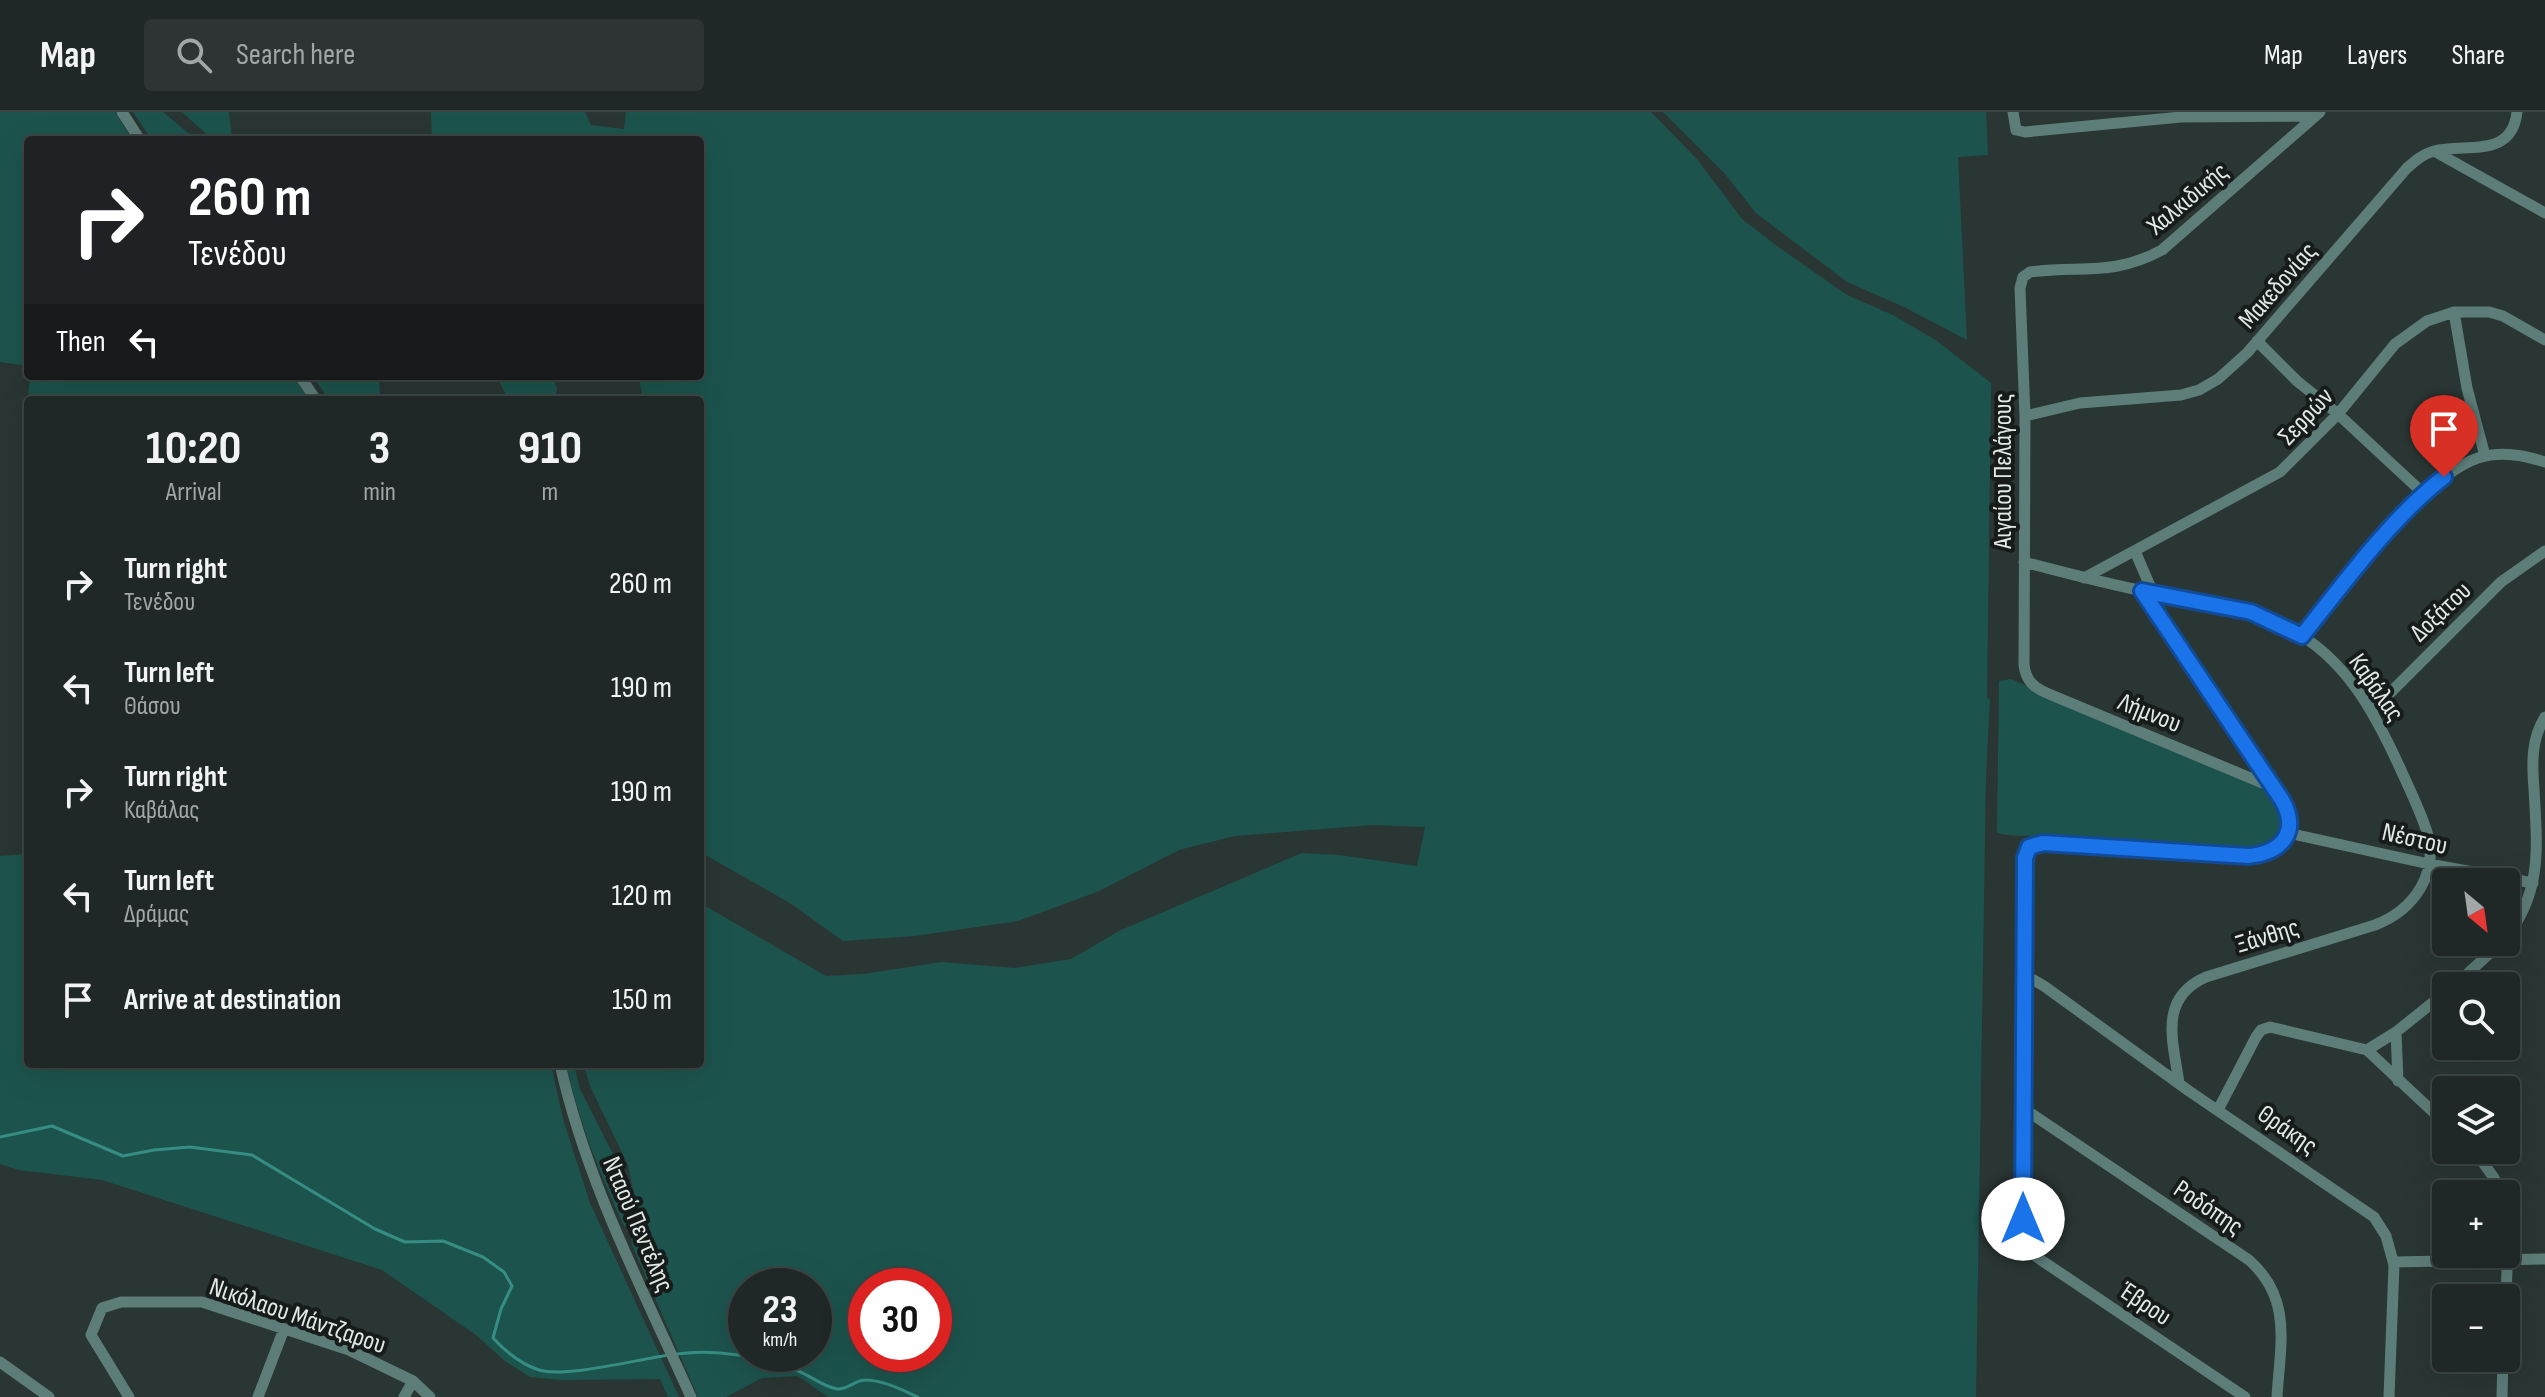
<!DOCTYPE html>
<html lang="en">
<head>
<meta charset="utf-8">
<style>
	:root { --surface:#202827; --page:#2d3433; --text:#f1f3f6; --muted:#a2a6a7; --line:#3d4444 }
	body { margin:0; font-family:"Sofia Sans Condensed",sans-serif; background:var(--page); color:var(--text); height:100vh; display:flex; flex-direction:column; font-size:30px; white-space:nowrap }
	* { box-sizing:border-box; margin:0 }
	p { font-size:26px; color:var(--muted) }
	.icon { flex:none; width:44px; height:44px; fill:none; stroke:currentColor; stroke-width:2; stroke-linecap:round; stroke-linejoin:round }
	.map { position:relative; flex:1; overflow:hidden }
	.side { position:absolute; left:24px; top:284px; width:680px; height:672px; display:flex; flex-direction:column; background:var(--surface); border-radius:8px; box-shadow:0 8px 32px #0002,0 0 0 2px var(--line) }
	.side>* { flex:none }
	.banner { position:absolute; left:24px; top:24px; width:680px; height:244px; border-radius:8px; box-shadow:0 8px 32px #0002,0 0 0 2px var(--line); background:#202124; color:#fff; overflow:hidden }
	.needle { width:52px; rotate:151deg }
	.fabs { position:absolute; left:2432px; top:756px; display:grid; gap:16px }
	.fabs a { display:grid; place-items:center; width:88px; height:88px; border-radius:8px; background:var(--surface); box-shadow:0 8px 32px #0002,0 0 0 2px var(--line); font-size:40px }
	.speed { position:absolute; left:728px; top:1156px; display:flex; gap:16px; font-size:40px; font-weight:700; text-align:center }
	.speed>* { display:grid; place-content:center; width:104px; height:104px; border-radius:50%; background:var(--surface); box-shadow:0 8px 32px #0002,0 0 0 2px var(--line); line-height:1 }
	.speed small { font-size:20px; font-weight:400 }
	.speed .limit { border:12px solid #d22; background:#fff; color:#111 }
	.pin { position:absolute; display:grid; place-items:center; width:68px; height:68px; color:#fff; margin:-82px -34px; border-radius:50% 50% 50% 0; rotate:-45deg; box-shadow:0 0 8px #0007 }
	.pin .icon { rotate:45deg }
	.me { position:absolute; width:88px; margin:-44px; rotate:0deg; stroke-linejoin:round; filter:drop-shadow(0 0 6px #0008) }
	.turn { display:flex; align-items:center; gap:28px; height:168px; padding:0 32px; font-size:36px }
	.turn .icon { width:104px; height:104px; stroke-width:2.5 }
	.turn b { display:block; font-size:56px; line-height:68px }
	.then { display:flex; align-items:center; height:76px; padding:0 32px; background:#0003; gap:16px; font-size:30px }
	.eta { display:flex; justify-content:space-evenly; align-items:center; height:136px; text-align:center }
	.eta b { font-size:48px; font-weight:700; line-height:56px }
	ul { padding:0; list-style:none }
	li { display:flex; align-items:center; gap:24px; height:104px; padding:0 32px }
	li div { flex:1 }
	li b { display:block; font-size:30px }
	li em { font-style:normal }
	header { display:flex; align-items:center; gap:48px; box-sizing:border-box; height:112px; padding:0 40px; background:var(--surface); border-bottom:2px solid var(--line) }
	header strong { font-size:38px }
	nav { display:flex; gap:44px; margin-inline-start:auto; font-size:28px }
	.search { width:560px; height:72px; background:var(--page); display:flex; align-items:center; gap:20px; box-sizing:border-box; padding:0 28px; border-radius:8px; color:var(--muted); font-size:30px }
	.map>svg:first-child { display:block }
	.green { fill:#1c544d; fill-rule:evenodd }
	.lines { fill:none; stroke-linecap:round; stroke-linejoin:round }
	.stream { stroke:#368d83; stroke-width:3 }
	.minor { stroke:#5d7d79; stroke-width:11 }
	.route-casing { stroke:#114b97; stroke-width:20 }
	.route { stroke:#1a73e8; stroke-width:14 }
	.labels { text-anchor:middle; stroke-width:8; stroke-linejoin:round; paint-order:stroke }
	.street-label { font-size:26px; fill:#e2eae8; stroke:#171c1b }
</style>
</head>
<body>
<header>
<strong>Map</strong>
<div class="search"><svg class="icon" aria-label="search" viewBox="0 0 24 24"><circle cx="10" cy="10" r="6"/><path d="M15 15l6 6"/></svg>Search here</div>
<nav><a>Map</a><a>Layers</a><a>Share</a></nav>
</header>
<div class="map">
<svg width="2545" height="1285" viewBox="0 0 2545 1285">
	<rect width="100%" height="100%" fill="#2a3634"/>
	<path class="green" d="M 0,0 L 115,0 L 132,28 L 28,28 L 28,254 L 0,250 Z
		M 133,0 L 163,0 L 197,28 L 152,28 Z
		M 182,0 L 229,0 L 232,28 L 213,28 Z
		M 431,0 L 585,0 L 591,13 L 624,17 L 626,0 L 1651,0 L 1696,46 L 1742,107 L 1777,134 L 1847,183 L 1893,203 L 1937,229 L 1991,271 L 1987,586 L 1990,587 L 1986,663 L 1976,1285 L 828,1285 L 798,1264 L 762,1266 L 726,1285 L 698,1285 L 632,1133 L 631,1125 L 639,1111 L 628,1053 L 590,974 L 583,952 L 700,952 L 700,791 L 826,864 L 863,862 L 942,850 L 1014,856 L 1071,847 L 1121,818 L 1302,741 L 1339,743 L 1417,754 L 1425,715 L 1372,713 L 1235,724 L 1179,738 L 1097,780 L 1018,809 L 915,824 L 843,829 L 790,791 L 700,740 L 700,288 L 641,288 L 642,281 L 638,264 L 700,264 L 700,28 L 432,28 ZM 746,1174 L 814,1174 L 814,1242 L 746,1242 ZM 934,1174 L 934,1242 L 866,1242 L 866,1174 Z
		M 1663,0 L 1986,0 L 1988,43 L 1958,45 L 1967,228 L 1904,195 L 1847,170 L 1756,101 L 1725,62 Z
		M 30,264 L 293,264 L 309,288 L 28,288 Z
		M 313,264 L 379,264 L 380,283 L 401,283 L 401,288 L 329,288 Z
		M 497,264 L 553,264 L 557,277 L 555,288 L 508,288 Z
		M 2011,567 L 2175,640 L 2251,671 L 2276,685 L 2285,707 L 2283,725 L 2275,733 L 2254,742 C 2186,737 2119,734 2052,725 C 2033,722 2016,726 1997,721 L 1999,569 Z
		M 28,742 L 28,952 L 551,952 L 563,1007 L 590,1091 L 679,1285 L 668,1285 L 660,1267 L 562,1268 L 530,1265 L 505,1249 L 476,1223 L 382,1158 L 102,1068 L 19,1058 L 0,1052 L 0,744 Z
		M 566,952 L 574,952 L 580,977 L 621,1058 L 634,1107 L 628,1115 L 624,1114 C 599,1061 579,1009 566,952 Z"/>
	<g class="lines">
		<path class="stream" d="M 0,1025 L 52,1014 L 123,1044 L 154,1038 L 190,1035 L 252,1043 L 375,1117 L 405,1130 L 443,1129 L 483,1145 L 504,1160 L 512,1174 L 501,1197 L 493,1226 C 506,1240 520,1252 539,1258 C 566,1266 638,1247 670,1243
			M 677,1242 C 716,1237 761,1244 798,1259 C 811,1264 822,1274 837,1277 C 847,1278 855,1268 865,1268 C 883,1268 902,1278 918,1285"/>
		<path class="minor" d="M 122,0 L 140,28
			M 2013,0 L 2016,18 L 2025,20 L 2181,5 L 2314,4
			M 2434,39 L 2545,101
			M 2454,200 L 2467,276 L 2485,344
			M 2257,229 L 2297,269 L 2338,302 L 2424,382
			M 300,264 L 316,288
			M 2025,304 L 2080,291 L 2181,283 L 2199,278 L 2218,267 L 2247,241 L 2407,56 C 2415,49 2423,42 2434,39 C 2466,31 2512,47 2517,0
			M 2135,439 L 2153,481
			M 2024,450 C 2066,461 2107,472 2148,480 C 2196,489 2245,493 2289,516 C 2346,547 2374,599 2400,656 C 2409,676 2419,696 2426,717 C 2441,760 2414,798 2375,813 L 2206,865 C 2158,886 2173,929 2179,971
			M 2084,466 L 2280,360 L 2338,302 L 2395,232 L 2427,209 L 2454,200 L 2489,200 L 2503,204 L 2545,228
			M 2142,479 L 2282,688 C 2299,717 2285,738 2254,743 L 2043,731 L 2028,736 L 2025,746 L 2023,1123 L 2026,1135 L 2038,1146 L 2245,1285
			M 2302,524 C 2339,477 2423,364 2478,346 C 2501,339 2523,343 2545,350
			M 2372,599 L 2501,470 L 2545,439
			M 2272,675 L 2049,582 C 2034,576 2026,569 2024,553 L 2025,304 L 2020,176 L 2023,165 L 2030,160 C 2081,153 2112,165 2162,138 L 2320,0
			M 2288,721 L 2429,752 L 2533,771
			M 2506,826 C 2543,778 2537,734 2534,677 C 2532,652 2531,627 2545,605
			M 2023,862 L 2044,874 L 2189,979 L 2374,1105 L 2386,1124 L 2394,1153 L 2389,1285
			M 2454,874 L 2502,830
			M 2396,920 L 2398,969
			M 2367,938 L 2396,920 L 2446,880
			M 560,952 C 586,1069 642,1176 691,1285
			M 2023,996 L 2249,1148 C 2293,1187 2280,1233 2277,1285
			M 2219,996 L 2256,925 L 2261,918 L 2270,915 L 2367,938 L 2446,1012
			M 2474,1038 L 2494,1066 L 2502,1082
			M 2394,1150 L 2545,1147
			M 2506,1186 L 2508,1130 L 2506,1097
			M 0,1250 L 49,1285
			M 129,1285 L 91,1223 L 102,1196 L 121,1190 L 202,1190 L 349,1238 L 413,1269 L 430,1285
			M 258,1285 L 284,1217
			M 404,1285 L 413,1269
			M 2502,1285 L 2503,1246"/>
	</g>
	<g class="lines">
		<g class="route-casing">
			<path id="route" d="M 2023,1107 L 2025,746 L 2029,735 L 2043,731 L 2248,744 C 2282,741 2300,720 2282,688 L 2142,479 L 2251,500 L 2302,524 C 2343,472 2392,405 2444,365"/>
		</g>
		<use href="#route" class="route"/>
	</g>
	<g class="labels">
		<g class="street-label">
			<text transform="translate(2187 86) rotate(-40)" y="9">Χαλκιδικής</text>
			<text transform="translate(2277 173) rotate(-49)" y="9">Μακεδονίας</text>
			<text transform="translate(2305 304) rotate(-47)" y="9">Σερρών</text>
			<text transform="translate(2002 359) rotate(-90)" y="9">Αιγαίου Πελάγους</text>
			<text transform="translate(2440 499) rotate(-44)" y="9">Δοξάτου</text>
			<text transform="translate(2377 575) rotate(55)" y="9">Καβάλας</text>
			<text transform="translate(2150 600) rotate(22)" y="9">Λήμνου</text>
			<text transform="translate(2415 726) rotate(13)" y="9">Νέστου</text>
			<text transform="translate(2267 823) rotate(-17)" y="9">Ξάνθης</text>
			<text transform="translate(2288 1017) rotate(35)" y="9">Θράκης</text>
			<text transform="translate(2209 1095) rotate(34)" y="9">Ροδόπης</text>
			<text transform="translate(639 1112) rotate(67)" y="9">Νταού Πεντέλης</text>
			<text transform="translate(2146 1191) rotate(34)" y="9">Έβρου</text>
			<text transform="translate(298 1203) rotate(19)" y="9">Νικόλαου Μάντζαρου</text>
		</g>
	</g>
</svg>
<div class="fabs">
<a><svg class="needle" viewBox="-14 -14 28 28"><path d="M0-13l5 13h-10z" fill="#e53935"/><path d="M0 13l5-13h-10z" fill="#a2a6a7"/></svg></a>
<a><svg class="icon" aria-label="search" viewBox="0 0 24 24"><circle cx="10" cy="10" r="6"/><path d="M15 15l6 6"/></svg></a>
<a><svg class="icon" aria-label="layers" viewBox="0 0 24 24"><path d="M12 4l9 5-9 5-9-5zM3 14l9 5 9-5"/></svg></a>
<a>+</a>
<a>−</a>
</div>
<div class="speed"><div>23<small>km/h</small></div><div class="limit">30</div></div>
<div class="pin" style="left:2444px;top:365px;background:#d93025"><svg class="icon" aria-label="arrive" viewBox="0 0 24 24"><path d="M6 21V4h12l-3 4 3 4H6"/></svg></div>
<svg class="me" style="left:2023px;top:1107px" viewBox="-20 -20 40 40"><circle r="19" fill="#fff"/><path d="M0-13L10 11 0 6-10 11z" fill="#1a73e8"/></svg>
<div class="banner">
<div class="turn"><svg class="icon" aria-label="right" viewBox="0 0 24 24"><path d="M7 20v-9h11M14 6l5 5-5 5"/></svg><div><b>260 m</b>Τενέδου</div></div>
<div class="then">Then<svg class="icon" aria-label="left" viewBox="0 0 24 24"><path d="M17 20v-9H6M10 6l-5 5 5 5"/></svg></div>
</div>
<section class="side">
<div class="eta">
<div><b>10:20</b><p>Arrival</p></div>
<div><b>3</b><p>min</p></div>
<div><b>910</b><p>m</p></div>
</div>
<ul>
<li><svg class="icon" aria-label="right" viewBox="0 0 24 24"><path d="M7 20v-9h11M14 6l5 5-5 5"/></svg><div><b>Turn right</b><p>Τενέδου</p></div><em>260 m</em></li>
<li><svg class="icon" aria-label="left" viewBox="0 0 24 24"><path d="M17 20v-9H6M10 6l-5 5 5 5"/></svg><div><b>Turn left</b><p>Θάσου</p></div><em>190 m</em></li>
<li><svg class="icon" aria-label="right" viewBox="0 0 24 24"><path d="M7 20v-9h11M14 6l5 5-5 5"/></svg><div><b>Turn right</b><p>Καβάλας</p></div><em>190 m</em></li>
<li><svg class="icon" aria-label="left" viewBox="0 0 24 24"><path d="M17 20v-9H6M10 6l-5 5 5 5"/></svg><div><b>Turn left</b><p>Δράμας</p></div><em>120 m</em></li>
<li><svg class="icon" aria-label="arrive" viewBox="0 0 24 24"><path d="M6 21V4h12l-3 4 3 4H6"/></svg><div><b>Arrive at destination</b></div><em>150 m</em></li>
</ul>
</section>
</div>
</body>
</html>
